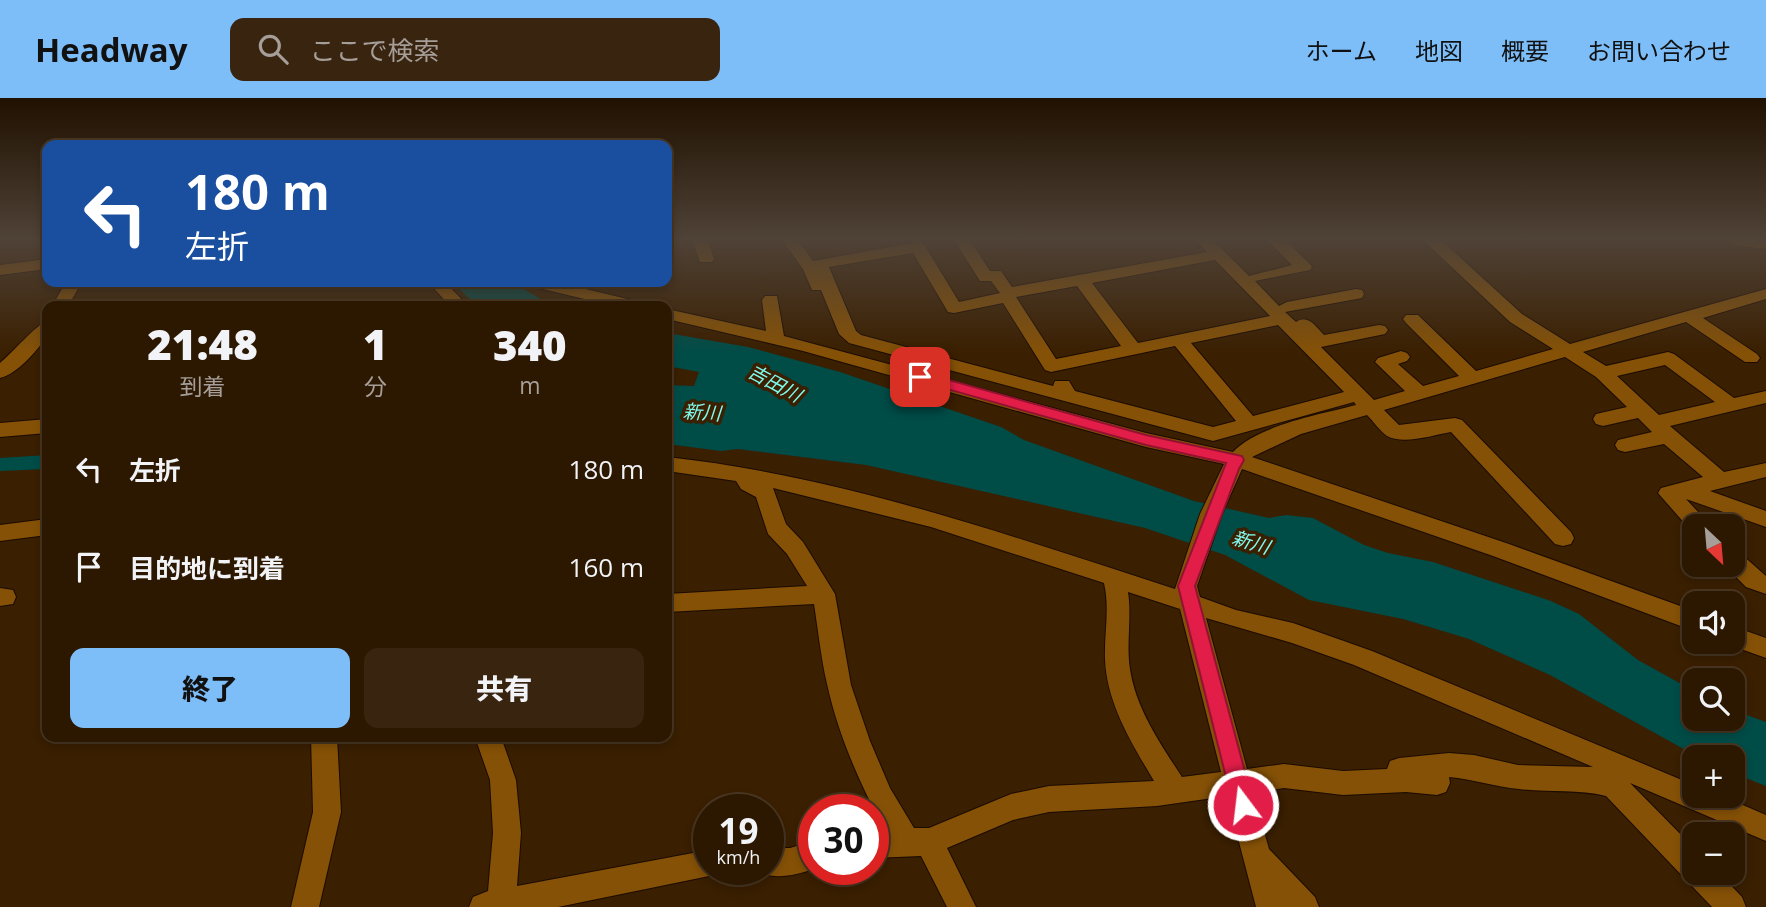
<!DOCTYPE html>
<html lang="ja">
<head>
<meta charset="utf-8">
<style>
	:root { --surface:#2c1700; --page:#38240f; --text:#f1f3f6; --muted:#a69f99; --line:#483622; --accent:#7dbef9 }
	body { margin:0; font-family:"Open Sans","Noto Sans JP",sans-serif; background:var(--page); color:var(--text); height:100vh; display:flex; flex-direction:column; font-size:26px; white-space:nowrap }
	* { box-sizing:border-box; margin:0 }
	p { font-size:23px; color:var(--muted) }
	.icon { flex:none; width:38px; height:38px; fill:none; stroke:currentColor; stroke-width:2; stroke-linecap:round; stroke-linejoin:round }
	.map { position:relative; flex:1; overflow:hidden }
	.drawer { position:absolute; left:42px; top:203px; width:630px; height:441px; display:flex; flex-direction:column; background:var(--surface); border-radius:14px; box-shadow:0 4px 10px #0003,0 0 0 2px var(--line) }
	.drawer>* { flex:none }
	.guide { position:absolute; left:42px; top:42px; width:630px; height:147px; border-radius:14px; box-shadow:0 4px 10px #0003,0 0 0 2px var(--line); background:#1a4fa0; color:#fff; overflow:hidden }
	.needle { width:46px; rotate:154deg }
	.tools { position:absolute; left:1682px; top:416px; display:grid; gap:14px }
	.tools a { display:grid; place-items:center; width:63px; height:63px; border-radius:14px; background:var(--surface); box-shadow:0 4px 10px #0003,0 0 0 2px var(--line); font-size:35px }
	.speed { position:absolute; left:693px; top:696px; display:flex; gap:14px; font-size:35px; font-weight:700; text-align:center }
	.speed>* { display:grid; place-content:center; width:91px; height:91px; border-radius:50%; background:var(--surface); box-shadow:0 4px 10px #0003,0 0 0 2px var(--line); line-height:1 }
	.speed small { font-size:18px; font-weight:400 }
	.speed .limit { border:10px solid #d22; background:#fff; color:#111 }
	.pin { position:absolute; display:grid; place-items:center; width:60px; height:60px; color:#fff; margin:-30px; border-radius:14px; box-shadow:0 4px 10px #0006 }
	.me { position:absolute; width:77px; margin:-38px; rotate:345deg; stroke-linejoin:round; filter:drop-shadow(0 0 5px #0008) }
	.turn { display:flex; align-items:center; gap:24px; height:147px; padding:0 28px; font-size:32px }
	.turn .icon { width:91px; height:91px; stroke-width:2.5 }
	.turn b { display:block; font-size:49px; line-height:60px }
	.eta { display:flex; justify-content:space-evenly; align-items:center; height:119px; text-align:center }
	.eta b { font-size:42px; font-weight:800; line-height:49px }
	.action { display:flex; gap:14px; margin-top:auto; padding:14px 28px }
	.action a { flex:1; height:80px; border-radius:14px; background:var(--accent); color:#111; font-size:28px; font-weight:800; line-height:80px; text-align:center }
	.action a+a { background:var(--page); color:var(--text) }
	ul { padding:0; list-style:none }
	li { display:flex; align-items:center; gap:21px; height:98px; padding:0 28px }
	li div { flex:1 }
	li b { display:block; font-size:26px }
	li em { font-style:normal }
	header { display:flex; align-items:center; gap:42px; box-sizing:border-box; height:98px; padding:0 35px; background:var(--accent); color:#111 }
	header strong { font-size:33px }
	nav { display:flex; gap:38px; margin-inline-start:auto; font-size:24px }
	.search { width:490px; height:63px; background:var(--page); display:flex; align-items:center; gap:18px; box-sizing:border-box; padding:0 24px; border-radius:14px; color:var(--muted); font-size:26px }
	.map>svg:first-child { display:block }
	.water { fill:#004c47 }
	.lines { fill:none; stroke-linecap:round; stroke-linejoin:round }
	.minor-casing { stroke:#1b0b00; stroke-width:2 }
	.minor { fill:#855106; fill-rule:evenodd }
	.route { fill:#e11d48; stroke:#92132f; stroke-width:2 }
	.labels { text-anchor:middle; stroke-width:7; stroke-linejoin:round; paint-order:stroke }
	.water-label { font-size:19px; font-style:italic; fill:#80fbef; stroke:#3a1f00 }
</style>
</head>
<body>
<header>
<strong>Headway</strong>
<div class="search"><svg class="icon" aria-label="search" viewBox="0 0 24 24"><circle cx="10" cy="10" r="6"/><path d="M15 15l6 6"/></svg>ここで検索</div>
<nav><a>ホーム</a><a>地図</a><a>概要</a><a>お問い合わせ</a></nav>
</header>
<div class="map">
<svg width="1766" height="809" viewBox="0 0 1766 809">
	<rect width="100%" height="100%" fill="#3a1f00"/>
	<path class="water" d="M 452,184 L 511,184 L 553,208 L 477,208 Z
		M 667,235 L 748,249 L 840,274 L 1001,329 L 1024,342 L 1194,403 L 1269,420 L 1286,417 L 1313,420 L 1364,447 L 1388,455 L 1433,464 L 1551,503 L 1579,516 L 1638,562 L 1694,593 L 1694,621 L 1732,621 L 1733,612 L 1766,624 L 1766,688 L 1733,675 L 1732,660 L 1700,660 L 1550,577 L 1469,541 L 1403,521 L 1309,502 L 1225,457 L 1145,430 L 866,367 L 738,351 L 721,353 L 667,346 L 667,287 L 694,288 L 699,274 L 667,268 Z
		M 47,357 L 47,371 L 0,373 L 0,360 Z"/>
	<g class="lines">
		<g class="minor-casing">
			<path id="minor" d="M 692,142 L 708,142 L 714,161 L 712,164 L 700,164 Z
				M 782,142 L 798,142 L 813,163 L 918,144 L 924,146 L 959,204 L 1000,195 L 991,183 L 980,183 L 954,142 L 970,142 L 990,173 L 1001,173 L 1012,189 L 1207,154 L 1196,142 L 1213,142 L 1249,178 L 1292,167 L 1267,142 L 1285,142 L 1310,166 L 1312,169 L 1310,172 L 1255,183 L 1279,208 L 1287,204 L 1356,191 L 1362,192 L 1364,196 L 1362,200 L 1285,214 L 1296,224 C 1308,216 1315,228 1324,237 L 1379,227 L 1385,228 L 1388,232 L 1385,236 L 1321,249 L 1374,302 L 1405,293 L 1375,264 L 1378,260 L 1401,253 L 1407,255 L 1410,259 L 1407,263 L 1398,266 L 1423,288 L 1459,278 L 1406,225 L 1403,221 L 1406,217 L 1418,217 L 1476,273 L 1553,251 L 1510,224 L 1423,142 L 1441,142 L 1522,216 L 1570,246 L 1766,191 L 1766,201 L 1703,220 L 1757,256 L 1760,260 L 1757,264 L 1745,264 L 1686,224 L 1583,254 L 1606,268 L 1668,254 L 1674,256 L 1734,300 L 1766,293 L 1766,305 L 1670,328 L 1724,374 L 1766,365 L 1766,379 L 1710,393 L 1766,413 L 1766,429 L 1686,401 L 1712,429 L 1694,429 L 1693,435 L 1658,395 L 1661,390 L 1703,379 L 1664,346 L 1625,354 L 1618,352 L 1615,347 L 1618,342 L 1652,334 L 1638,320 L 1603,328 L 1596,326 L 1593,321 L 1596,316 L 1627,309 L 1596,279 L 1565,259 L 1384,312 L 1399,327 L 1455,320 L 1462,322 L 1571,434 L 1574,440 L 1571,446 L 1563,448 L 1555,446 L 1451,334 C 1434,337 1403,347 1387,338 C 1380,333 1373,323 1367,317 L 1301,336 L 1252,359 L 1509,446 L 1694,513 L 1694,533 L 1493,458 L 1242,371 L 1222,416 L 1197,488 L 1200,499 L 1236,512 L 1293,525 L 1372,553 L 1694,687 L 1694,698 L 1722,698 L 1766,717 L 1766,743 L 1630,685 L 1694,750 L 1694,775 L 1719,775 L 1742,799 L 1746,809 L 1712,809 L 1606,698 C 1577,691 1548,695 1519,691 C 1495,689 1473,681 1449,679 L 1450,685 L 1446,694 L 1437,697 L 1406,694 L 1343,697 L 1284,690 L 1253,695 L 1269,751 L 1315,799 L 1319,809 L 1256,809 L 1227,698 L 1157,708 L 1049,714 L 1013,722 L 947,750 L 976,809 L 947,809 L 921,758 L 873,760 L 873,732 L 885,732 C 860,687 838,636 827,586 C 821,560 818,532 814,506 L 667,514 L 667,496 L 807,488 L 787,456 L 768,436 L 756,399 L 741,391 L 736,383 L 667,373 L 667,359 C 842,378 1008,437 1175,491 L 1200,416 L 1224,366 L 1146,349 L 803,253 L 667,221 L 667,211 L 766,233 L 762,202 L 765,198 L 777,198 L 784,238 L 1146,335 L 1233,354 C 1258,327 1322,316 1356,307 L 1354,304 L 1213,343 L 849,245 L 839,236 L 821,192 L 812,192 L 803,171 ZM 913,155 L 948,214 L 954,215 L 1003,205 L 1045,272 L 1051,274 L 1175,248 L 1236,323 L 1213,329 L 1075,293 L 1069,283 L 1055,283 L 1053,288 L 861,237 L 856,233 L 829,169 ZM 1215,162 L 1270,218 L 1138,245 L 1092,185 ZM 1077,188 L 1121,248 L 1056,261 L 1016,199 ZM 1278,227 L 1344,294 L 1253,318 L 1191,245 ZM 1665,267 L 1715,304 L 1659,317 L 1617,278 ZM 773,390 L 931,429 L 1104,485 C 1110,511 1104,536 1105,562 C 1107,606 1132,646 1154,683 L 1049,688 L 1011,696 L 929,730 L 914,730 L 890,690 L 870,643 L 851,587 L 835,496 L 803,444 L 786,426 ZM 1128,494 L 1180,511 L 1221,674 L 1182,679 C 1160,645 1136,611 1130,571 C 1126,545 1132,519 1128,494 ZM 1206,520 L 1292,545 L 1354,567 L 1593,669 L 1518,667 L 1474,657 L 1449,655 L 1399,660 L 1390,663 L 1387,671 L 1343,673 L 1284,666 L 1247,671 Z
				M 1727,142 L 1766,142 L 1766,151 L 1735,147 Z
				M 47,161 L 47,171 L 0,177 L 0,167 Z
				M 66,184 L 82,184 L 68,208 L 52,208 Z
				M 428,184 L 445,184 L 468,208 L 450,208 Z
				M 528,184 L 556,184 L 640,204 L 643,208 L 614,208 L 530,188 Z
				M 47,223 L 47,239 C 35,254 19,275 0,280 L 0,265 C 11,256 38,225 47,223 Z
				M 47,321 L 47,335 L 0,339 L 0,325 Z
				M 47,421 L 47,437 L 0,443 L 0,427 Z
				M 1732,453 L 1740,455 L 1766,478 L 1766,496 L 1746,489 L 1724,467 L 1732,467 Z
				M 0,490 L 13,492 L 16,499 L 13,506 L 0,508 Z
				M 1732,528 L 1766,540 L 1766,560 L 1724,545 L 1732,544 Z
				M 311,639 L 337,639 L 341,714 L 319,809 L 291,809 L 313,714 Z
				M 475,639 L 501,639 L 516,682 L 521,735 L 517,788 L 709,752 L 709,772 L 721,772 L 719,776 L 558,809 L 469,809 L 473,799 L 488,793 L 493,735 L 490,682 Z
				M 814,743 L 814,771 C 795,777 777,782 758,774 L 757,772 L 768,772 L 768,750 L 790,750 Z"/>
		</g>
		<use href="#minor" class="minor"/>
	</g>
	<linearGradient id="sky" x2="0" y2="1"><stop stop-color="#201100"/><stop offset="0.55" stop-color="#4f4237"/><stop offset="1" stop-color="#4f4237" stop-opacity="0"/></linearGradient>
	<rect width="1766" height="256" fill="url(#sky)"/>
	<path class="route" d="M 920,274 L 1146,337 L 1242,358 L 1244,362 L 1239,371 L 1195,488 L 1254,707 L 1251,714 L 1243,717 L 1236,714 L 1233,707 L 1178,488 L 1226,365 L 1146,347 L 915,282 L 913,279 Z"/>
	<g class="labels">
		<g class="water-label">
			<text transform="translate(775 285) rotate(28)" y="7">吉田川</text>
			<text transform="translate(702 314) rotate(4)" y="7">新川</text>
			<text transform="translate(1251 444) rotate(17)" y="7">新川</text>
		</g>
	</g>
</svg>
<div class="tools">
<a><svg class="needle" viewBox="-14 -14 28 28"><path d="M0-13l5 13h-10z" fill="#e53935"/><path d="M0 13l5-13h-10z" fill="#a69f99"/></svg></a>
<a><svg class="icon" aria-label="sound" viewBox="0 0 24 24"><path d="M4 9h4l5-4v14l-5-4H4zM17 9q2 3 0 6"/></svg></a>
<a><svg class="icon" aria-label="search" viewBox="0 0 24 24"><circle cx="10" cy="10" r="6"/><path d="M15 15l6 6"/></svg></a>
<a>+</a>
<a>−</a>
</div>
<div class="speed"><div>19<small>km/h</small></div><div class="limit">30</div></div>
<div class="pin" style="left:920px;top:279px;background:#d93025"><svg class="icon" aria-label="arrive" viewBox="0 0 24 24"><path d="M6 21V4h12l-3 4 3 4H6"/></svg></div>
<svg class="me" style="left:1243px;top:707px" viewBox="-20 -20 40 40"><circle r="17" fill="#e11d48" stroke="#fff" stroke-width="3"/><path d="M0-11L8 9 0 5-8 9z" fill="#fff"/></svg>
<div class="guide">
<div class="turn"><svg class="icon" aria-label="left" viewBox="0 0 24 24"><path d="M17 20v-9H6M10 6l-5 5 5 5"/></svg><div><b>180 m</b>左折</div></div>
</div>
<section class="drawer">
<div class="eta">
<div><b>21:48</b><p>到着</p></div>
<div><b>1</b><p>分</p></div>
<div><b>340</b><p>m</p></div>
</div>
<ul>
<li><svg class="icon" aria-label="left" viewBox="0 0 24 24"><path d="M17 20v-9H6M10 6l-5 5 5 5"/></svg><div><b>左折</b></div><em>180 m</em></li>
<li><svg class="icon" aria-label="arrive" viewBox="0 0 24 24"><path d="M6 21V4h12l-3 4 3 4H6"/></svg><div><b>目的地に到着</b></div><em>160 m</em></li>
</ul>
<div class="action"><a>終了</a><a>共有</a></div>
</section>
</div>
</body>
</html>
